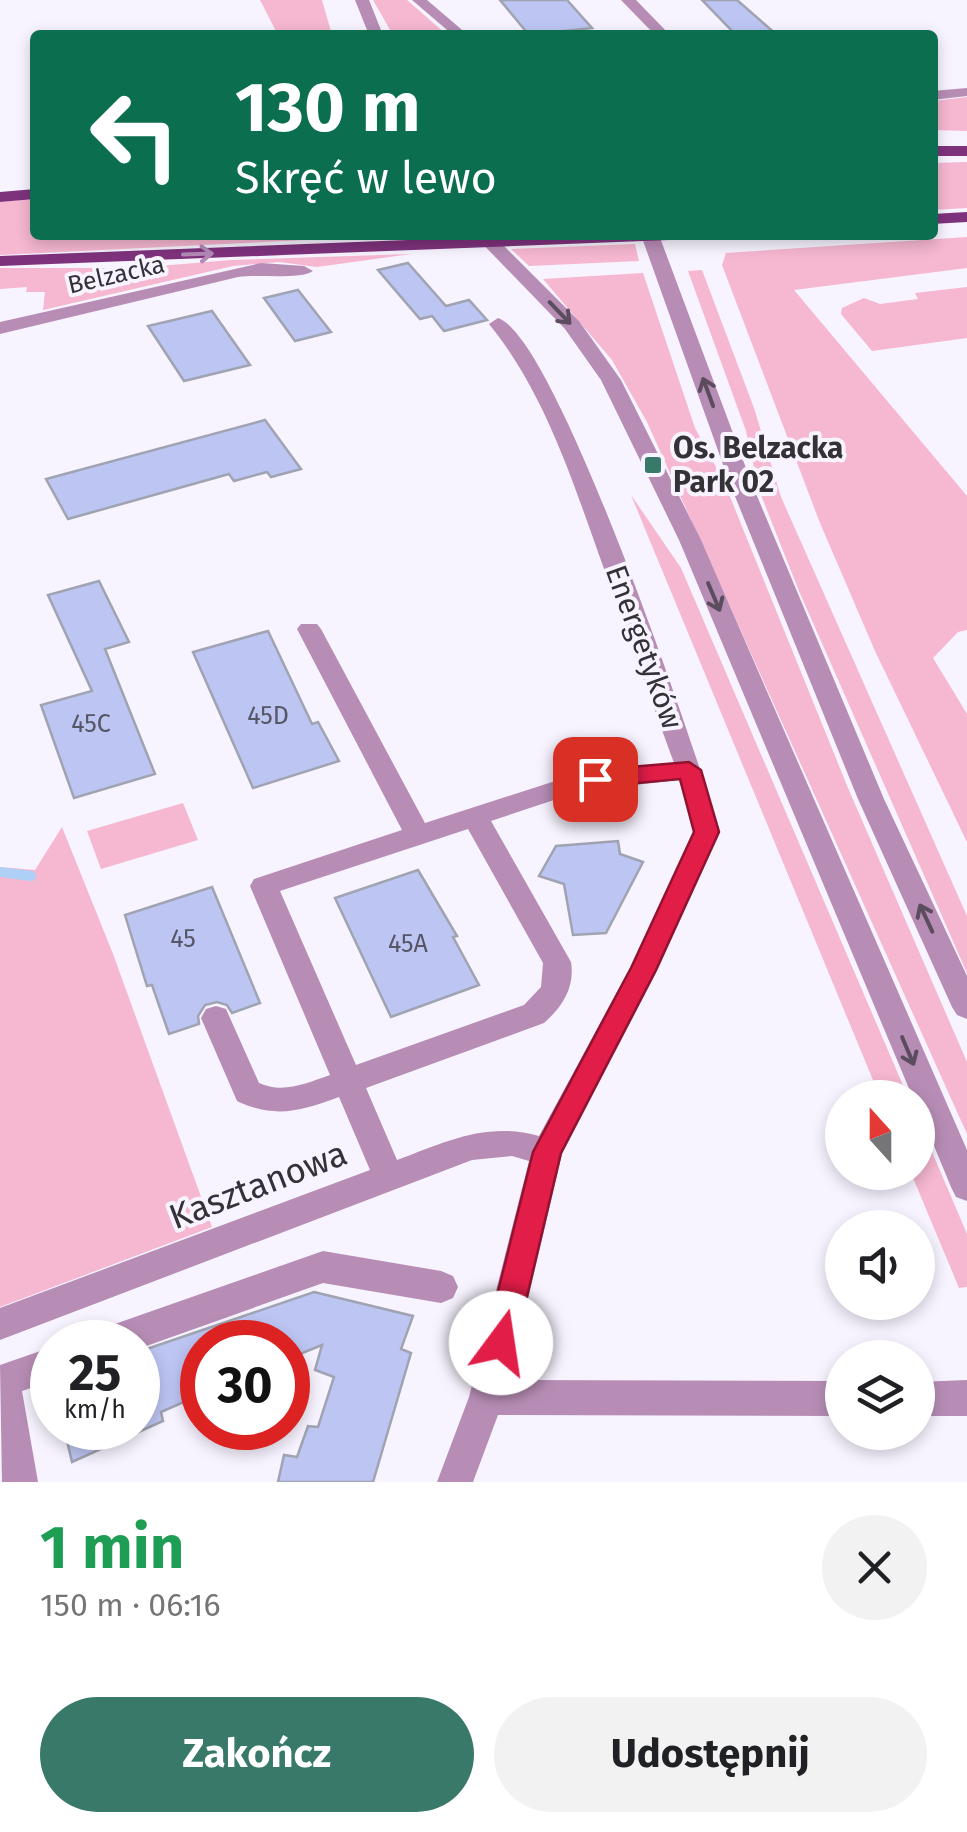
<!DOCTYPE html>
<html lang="pl">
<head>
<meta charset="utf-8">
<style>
	:root { --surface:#fff; --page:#f2f2f2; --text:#202124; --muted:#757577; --accent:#38796a }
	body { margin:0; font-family:"Fira Sans",sans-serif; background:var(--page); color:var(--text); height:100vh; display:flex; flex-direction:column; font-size:38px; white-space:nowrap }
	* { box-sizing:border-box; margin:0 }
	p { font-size:32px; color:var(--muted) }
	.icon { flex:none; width:55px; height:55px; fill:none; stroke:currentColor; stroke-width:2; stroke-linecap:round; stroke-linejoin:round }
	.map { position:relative; height:1482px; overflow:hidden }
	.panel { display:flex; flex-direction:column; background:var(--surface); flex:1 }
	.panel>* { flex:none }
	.hud { position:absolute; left:30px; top:30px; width:908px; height:210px; border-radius:10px; box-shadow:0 5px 15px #0003; background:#0b6e4f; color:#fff; overflow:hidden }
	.needle { width:65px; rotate:339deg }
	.fabs { position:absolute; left:825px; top:1080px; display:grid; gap:20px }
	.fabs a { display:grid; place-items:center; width:110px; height:110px; border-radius:50%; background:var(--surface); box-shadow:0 5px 15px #0003; font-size:50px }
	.speed { position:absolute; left:30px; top:1320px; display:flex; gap:20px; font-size:50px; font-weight:700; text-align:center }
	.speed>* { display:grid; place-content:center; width:130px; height:130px; border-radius:50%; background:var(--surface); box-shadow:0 5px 15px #0003; line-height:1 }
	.speed small { font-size:25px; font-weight:400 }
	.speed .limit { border:15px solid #d22; background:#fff; color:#111 }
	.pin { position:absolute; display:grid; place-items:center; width:85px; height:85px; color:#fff; margin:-42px; border-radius:20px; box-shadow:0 5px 15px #0006 }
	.me { position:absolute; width:110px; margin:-55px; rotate:14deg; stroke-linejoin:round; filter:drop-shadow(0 0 8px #0008) }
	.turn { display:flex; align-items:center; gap:35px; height:210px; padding:0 40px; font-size:45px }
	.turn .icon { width:130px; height:130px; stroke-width:2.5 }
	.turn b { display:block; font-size:70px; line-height:85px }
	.round { display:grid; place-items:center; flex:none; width:105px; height:105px; border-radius:52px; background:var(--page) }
	.head { display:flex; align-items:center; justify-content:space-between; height:170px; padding:0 40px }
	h1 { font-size:60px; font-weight:700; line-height:75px; color:#1e9e55 }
	.primary-button { display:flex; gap:20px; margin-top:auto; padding:20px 40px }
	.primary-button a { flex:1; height:115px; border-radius:60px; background:var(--accent); color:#fff; font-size:40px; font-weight:700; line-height:115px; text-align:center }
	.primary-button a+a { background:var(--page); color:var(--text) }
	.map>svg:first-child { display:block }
	.green { fill:#f6b7d0 }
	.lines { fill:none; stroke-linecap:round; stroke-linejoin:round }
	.stream { stroke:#aed0f6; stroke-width:10 }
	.building { fill:#bdc5f3; stroke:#a0a3b1; stroke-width:2.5 }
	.minor { fill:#b78db5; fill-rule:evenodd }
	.major { fill:#7e327c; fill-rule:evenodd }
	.oneway { stroke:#b489b7 }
	.oneway2 { stroke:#5b4d5d }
	.route { fill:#e11d48; stroke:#92132f; stroke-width:2.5 }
	.poi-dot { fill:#38796a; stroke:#f7f3ff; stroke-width:4 }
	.labels { text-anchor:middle; stroke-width:8; stroke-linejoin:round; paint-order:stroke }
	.far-street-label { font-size:25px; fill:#343237; stroke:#f7f3ff }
	.number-label { font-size:25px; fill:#565766 }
	.poi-label { font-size:30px; font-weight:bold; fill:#343237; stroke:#f7f3ff; text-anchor:start }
	.street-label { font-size:30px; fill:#343237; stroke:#f7f3ff }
	.near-street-label { font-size:35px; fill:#343237; stroke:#f7f3ff }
</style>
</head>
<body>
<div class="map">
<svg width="967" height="1482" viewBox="0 0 967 1482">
	<rect width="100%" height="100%" fill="#f7f3ff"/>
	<path class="green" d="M 260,0 L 322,0 L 332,35 L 278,35 Z
		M 373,0 L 407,0 L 447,35 L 393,35 Z
		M 967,97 L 967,131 L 933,130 L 933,101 Z
		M 967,162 L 967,208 L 933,210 L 933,163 Z
		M 35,199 L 35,235 L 409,235 L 0,255 L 0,202 Z
		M 967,237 L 967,268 L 794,290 L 967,496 L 967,630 L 958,632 L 933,658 L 967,714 L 967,842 L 875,651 L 820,523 L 722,265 L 726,253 Z
		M 635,244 L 639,261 L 529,266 L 511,249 Z
		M 411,254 L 317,267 L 279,262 L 233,266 L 43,310 L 45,292 L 26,292 L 27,287 L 0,289 L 0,268 L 135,268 L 231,260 Z
		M 702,270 L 754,408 L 781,497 L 967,916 L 967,973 L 799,591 L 759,490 L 746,431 L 688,271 Z
		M 643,273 L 695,428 L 724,482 L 848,788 L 967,1062 L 967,1134 L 647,422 L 612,360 L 543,279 Z
		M 967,287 L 967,338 L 872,351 L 841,314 L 842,308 L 864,298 L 880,304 L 918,299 L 915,293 Z
		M 631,495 L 681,568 L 908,1097 L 880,1097 Z
		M 183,803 L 198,840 L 101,869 L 87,831 Z
		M 62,827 L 113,954 L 212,1227 L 0,1307 L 0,867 L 35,870 Z
		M 918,1119 L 967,1234 L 967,1287 L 959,1288 L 911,1173 L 918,1172 Z"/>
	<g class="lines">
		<path class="stream" d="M 0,872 L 31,876"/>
	</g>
	<path class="building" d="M 500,0 L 567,0 L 592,28 L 529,35 Z
		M 702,0 L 737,0 L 777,35 L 736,35 Z
		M 408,263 L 446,306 L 469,300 L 487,320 L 444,331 L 432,316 L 420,319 L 378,270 Z
		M 298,290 L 331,332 L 295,341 L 264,298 Z
		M 212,311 L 250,365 L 184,381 L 148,326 Z
		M 265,420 L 301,469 L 271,477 L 267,472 L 234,481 L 229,474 L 68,519 L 46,479 Z
		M 99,581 L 129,642 L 105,649 L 155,774 L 74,798 L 41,705 L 92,691 L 48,595 Z
		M 268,631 L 312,724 L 318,722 L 339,761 L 253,788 L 193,652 Z
		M 618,841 L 620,854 L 643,862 L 606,933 L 573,935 L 564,884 L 539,876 L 556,846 Z
		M 418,870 L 457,936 L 453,937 L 479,985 L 391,1017 L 335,898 Z
		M 212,887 L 260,1003 L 232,1013 L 227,1005 L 217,1002 L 205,1005 L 198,1016 L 199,1024 L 169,1034 L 152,985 L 147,986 L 125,915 Z
		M 314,1292 L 413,1316 L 401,1349 L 411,1353 L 373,1482 L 278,1482 L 284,1455 L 297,1457 L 308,1426 L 318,1427 L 334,1377 L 315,1370 L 322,1345 L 288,1359 L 288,1342 L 202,1342 L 202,1394 L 161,1412 L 163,1421 L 72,1462 L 64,1428 L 138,1428 L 138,1352 Z"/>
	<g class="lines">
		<path class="minor" d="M 355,0 L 369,0 L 383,35 L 369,35 Z
			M 412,0 L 427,0 L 468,35 L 453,35 Z
			M 621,0 L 636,0 L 670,35 L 655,35 Z
			M 967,88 L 967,96 L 932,100 L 932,91 Z
			M 474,235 L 493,235 L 579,321 L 621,380 L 701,540 L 967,1150 L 967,1201 L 956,1197 L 951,1187 L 918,1107 L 918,1098 L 913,1098 L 679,540 L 601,380 L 565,329 Z
			M 641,235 L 659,235 L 752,484 L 884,799 L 967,976 L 967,1019 L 957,1015 L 952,1007 L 858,799 L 730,484 Z
			M 261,263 L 304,266 L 313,271 C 300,280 258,274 238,277 L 0,334 L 0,322 Z
			M 498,318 C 557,337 698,757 720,832 L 657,971 L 562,1154 L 509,1380 L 842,1381 L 842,1416 L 498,1415 L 473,1482 L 437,1482 L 469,1397 L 529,1161 L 512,1156 L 472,1160 L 0,1340 L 0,1308 L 370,1170 L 339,1097 C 301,1111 275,1119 237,1101 L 201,1018 L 206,1009 L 216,1006 L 226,1009 L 259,1083 C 283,1094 307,1083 330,1075 L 250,886 L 254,879 L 402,830 L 297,629 L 301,624 L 317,624 L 321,629 L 425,823 L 580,773 L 674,763 C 648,692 623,622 598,552 C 570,473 542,389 489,324 ZM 679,780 L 694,832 L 630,968 L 539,1136 C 487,1121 445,1142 397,1160 L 366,1088 L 544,1023 C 563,1006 575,987 571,962 L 491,821 L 581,791 ZM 468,829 L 543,963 L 541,987 L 524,1005 L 356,1065 L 280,891 Z
			M 323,1251 L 441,1271 L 453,1276 L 458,1287 L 453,1298 L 441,1303 L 323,1283 L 138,1349 L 138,1342 L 95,1342 L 100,1330 L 112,1325 Z
			M 52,1347 L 52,1381 L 22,1391 L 38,1482 L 2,1482 L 0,1365 Z
			M 967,1380 L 967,1416 L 918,1416 L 918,1382 Z"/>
		<path class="major" d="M 932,146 L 967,146 L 967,156 L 932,156 Z
			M 35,189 L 35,199 L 0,202 L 0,192 Z
			M 967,212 L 967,222 L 932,224 L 932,214 Z
			M 536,235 L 678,235 L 669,240 L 0,266 L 0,256 Z"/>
	</g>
	<defs><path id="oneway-shaft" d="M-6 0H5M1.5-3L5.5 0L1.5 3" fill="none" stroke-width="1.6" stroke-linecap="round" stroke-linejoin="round" transform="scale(2.5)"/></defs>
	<use class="oneway" href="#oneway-shaft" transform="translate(198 254) rotate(-2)"/>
	<g class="oneway2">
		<use href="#oneway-shaft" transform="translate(560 313) rotate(46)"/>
		<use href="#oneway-shaft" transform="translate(708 392) rotate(-110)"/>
		<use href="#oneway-shaft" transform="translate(714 597) rotate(67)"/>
		<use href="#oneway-shaft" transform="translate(926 918) rotate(-115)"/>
		<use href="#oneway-shaft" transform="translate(908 1051) rotate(67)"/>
	</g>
	<path class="route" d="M 689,762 L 701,770 L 719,832 L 656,970 L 561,1153 L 516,1343 L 512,1354 L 501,1358 L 490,1354 L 485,1343 L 533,1152 L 631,968 L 694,832 L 680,779 L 595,787 L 583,779 L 595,770 Z"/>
	<rect class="poi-dot" x="643" y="455" width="20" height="20" rx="5"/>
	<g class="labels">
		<g class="far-street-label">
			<text transform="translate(116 274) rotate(-13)" y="9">Belzacka</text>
		</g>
		<g class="number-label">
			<text x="268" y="724">45D</text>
			<text x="91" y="732">45C</text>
			<text x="183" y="947">45</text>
			<text x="408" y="952">45A</text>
		</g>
		<g class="poi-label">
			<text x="673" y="458">Os. Belzacka<tspan x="673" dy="34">Park 02</tspan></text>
		</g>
		<g class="street-label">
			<text transform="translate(644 647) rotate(70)" y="10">Energetyków</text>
		</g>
		<g class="near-street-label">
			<text transform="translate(258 1185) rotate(-21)" y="12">Kasztanowa</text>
		</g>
	</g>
</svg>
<div class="fabs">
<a><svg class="needle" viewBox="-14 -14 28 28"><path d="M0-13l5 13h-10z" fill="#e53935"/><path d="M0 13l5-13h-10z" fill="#757577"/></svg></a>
<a><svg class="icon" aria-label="sound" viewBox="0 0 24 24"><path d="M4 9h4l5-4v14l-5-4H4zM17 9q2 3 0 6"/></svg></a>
<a><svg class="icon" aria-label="layers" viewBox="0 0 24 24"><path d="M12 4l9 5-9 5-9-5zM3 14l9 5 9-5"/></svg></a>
</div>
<div class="speed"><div>25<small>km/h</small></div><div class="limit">30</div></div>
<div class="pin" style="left:595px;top:779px;background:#d93025"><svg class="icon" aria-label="arrive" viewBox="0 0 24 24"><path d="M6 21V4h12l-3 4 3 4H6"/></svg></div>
<svg class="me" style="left:501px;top:1343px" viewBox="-20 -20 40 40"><circle r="19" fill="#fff"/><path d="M0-13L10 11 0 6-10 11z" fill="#e11d48"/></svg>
<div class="hud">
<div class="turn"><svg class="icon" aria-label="left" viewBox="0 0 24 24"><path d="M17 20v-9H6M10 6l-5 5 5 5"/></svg><div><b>130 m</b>Skręć w lewo</div></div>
</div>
</div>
<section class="panel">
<div class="head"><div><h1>1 min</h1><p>150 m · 06:16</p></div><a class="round"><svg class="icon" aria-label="close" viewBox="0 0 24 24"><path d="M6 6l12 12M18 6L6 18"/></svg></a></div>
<div class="primary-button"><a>Zakończ</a><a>Udostępnij</a></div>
</section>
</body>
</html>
